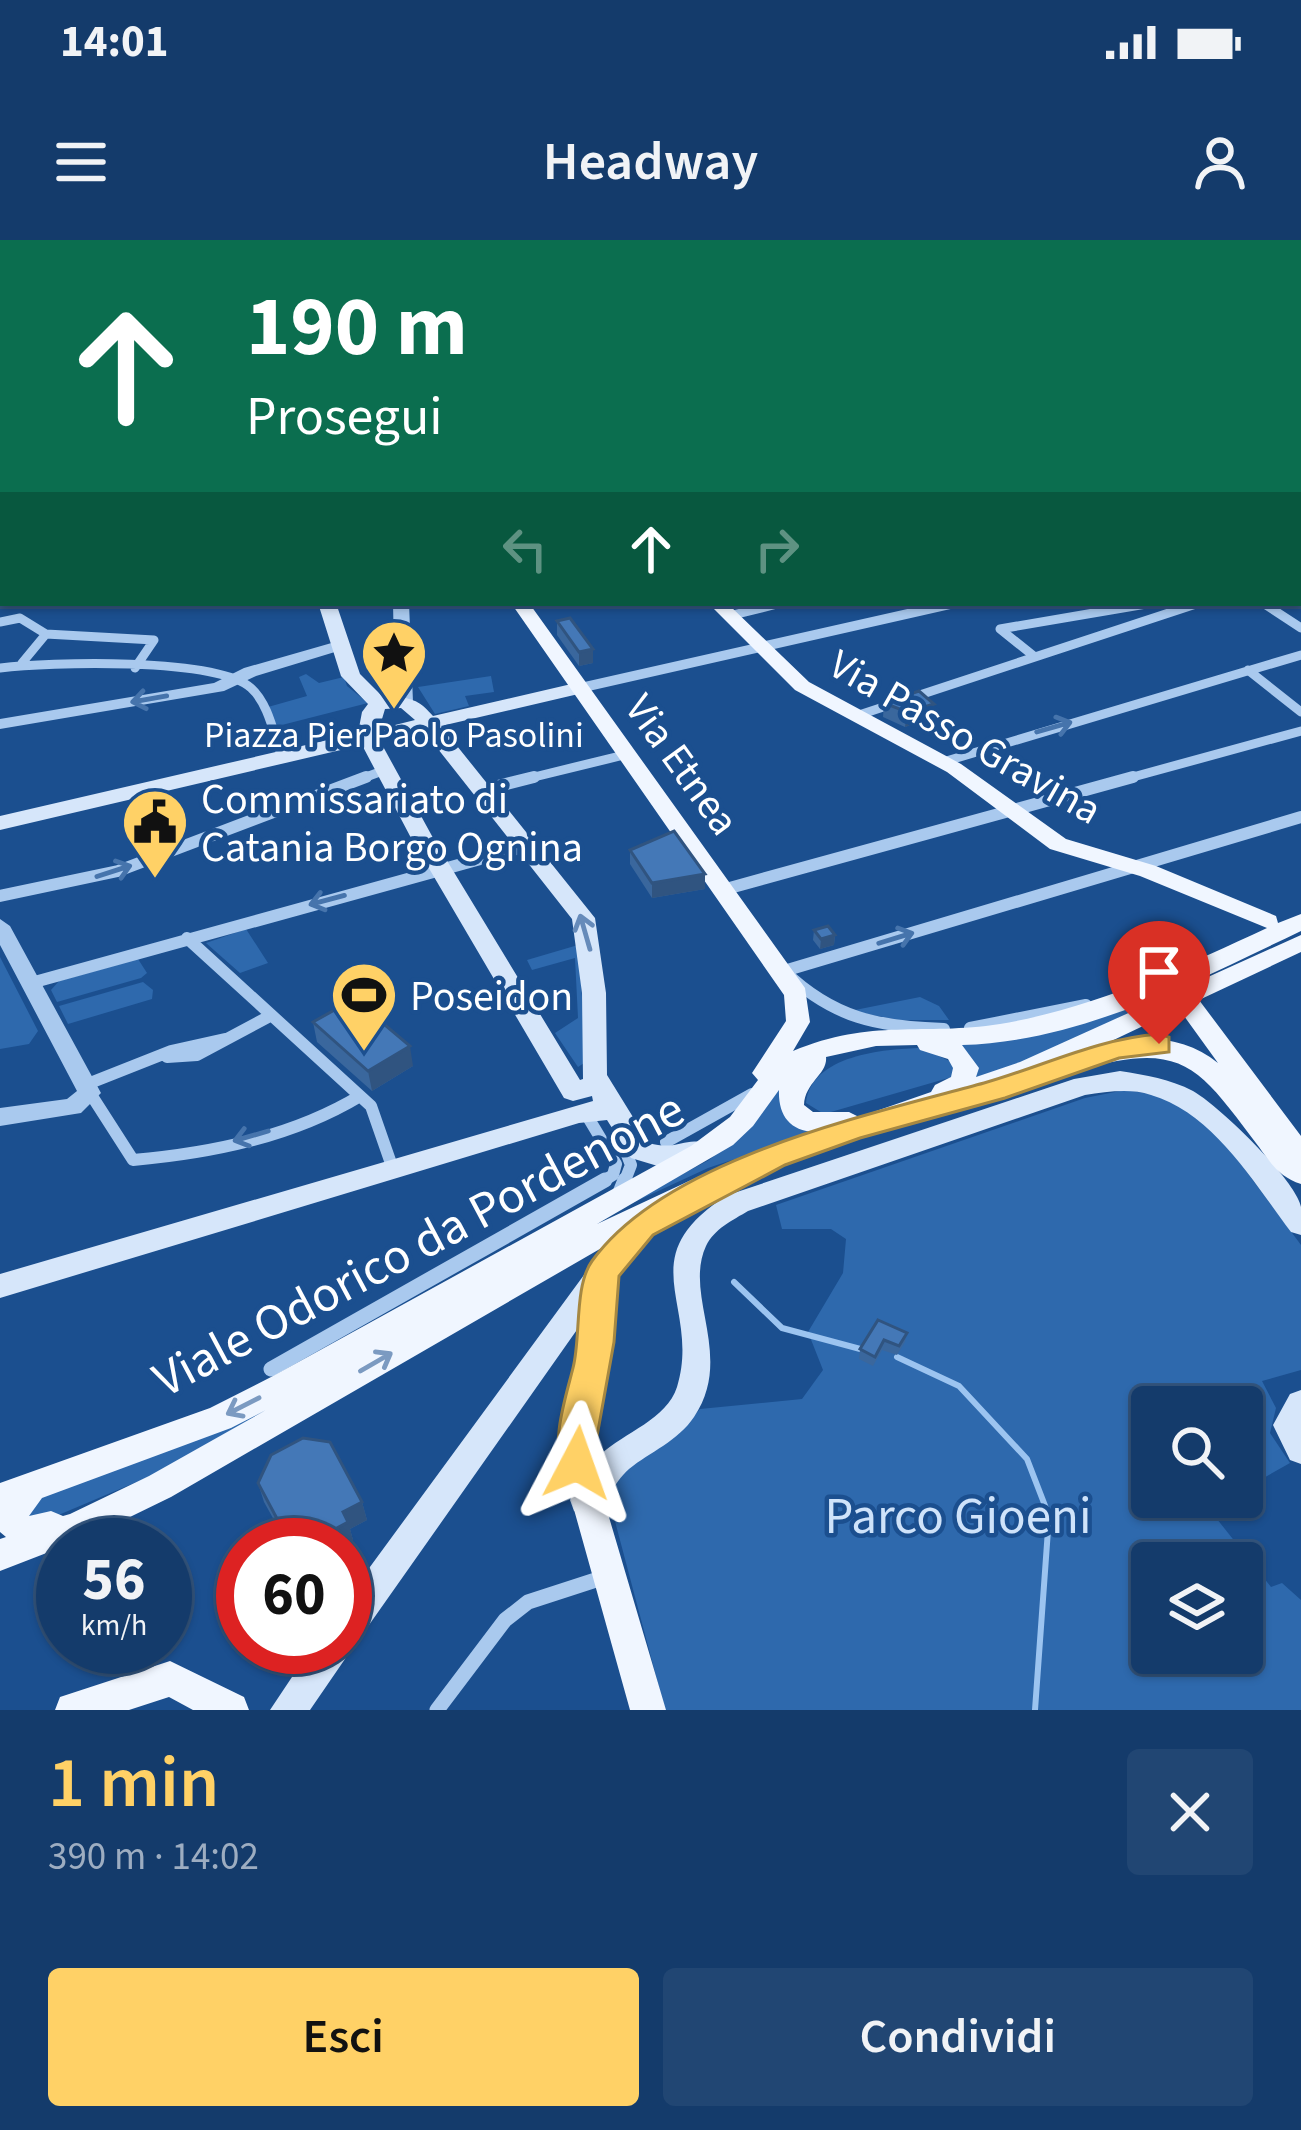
<!DOCTYPE html>
<html lang="it">
<head>
<meta charset="utf-8">
<style>
	:root { --surface:#143b6b; --page:#214673; --text:#f1f3f6; --muted:#9dadc1; --line:#33557e; --accent:#ffd166 }
	body { margin:0; font-family:"Source Sans 3",sans-serif; background:var(--page); color:var(--text); height:100vh; display:flex; flex-direction:column; font-size:45px; white-space:nowrap }
	* { box-sizing:border-box; margin:0 }
	p { font-size:39px; color:var(--muted) }
	.icon { flex:none; width:66px; height:66px; fill:none; stroke:currentColor; stroke-width:2; stroke-linecap:round; stroke-linejoin:round }
	.map { position:relative; height:1470px; overflow:hidden }
	.sheet { display:flex; flex-direction:column; background:var(--surface); flex:1 }
	.sheet>* { flex:none }
	.hud { position:absolute; left:0px; top:0px; width:1302px; height:366px; box-shadow:0 3px 9px #0004,0 0 0 3px var(--line); background:#0b6e4f; color:#fff; overflow:hidden }
	.controls { position:absolute; left:1131px; top:1146px; display:grid; gap:24px }
	.controls a { display:grid; place-items:center; width:132px; height:132px; border-radius:12px; background:var(--surface); box-shadow:0 3px 9px #0004,0 0 0 3px var(--line); font-size:60px }
	.speed { position:absolute; left:36px; top:1278px; display:flex; gap:24px; font-size:60px; font-weight:700; text-align:center }
	.speed>* { display:grid; place-content:center; width:156px; height:156px; border-radius:50%; background:var(--surface); box-shadow:0 3px 9px #0004,0 0 0 3px var(--line); line-height:1 }
	.speed small { font-size:30px; font-weight:400 }
	.speed .limit { border:18px solid #d22; background:#fff; color:#111 }
	.pin { position:absolute; display:grid; place-items:center; width:102px; height:102px; color:#fff; margin:-123px -51px; border-radius:50% 50% 50% 0; rotate:-45deg; box-shadow:0 0 12px #0007 }
	.pin .icon { rotate:45deg }
	.me { position:absolute; width:132px; margin:-66px; rotate:4deg; stroke-linejoin:round; filter:drop-shadow(0 0 9px #0008) }
	.turn { display:flex; align-items:center; gap:42px; height:252px; padding:0 48px; font-size:54px }
	.turn .icon { width:156px; height:156px; stroke-width:2.5 }
	.turn b { display:block; font-size:84px; line-height:102px }
	.lanes { display:flex; align-items:center; height:114px; padding:0 48px; background:#0003; justify-content:center; gap:60px; direction:ltr }
	.lanes .off { opacity:.35 }
	.round { display:grid; place-items:center; flex:none; width:126px; height:126px; border-radius:12px; background:var(--page) }
	.summary { display:flex; align-items:center; justify-content:space-between; height:204px; padding:0 48px }
	h1 { font-size:72px; font-weight:600; line-height:90px; color:var(--accent) }
	.action { display:flex; gap:24px; margin-top:auto; padding:24px 48px }
	.action a { flex:1; height:138px; border-radius:12px; background:var(--accent); color:#111; font-size:48px; font-weight:600; line-height:138px; text-align:center }
	.action a+a { background:var(--page); color:var(--text) }
	.status { display:flex; justify-content:space-between; align-items:center; height:84px; padding:0 60px; background:var(--surface); direction:ltr }
	.status svg { height:33px; fill:currentColor }
	header { display:flex; justify-content:space-between; align-items:center; height:156px; padding:0 48px; background:var(--surface); font-size:54px; font-weight:600 }
	.map>svg:first-child { display:block }
	.green { fill:#2e69ad; fill-rule:evenodd }
	.lines { fill:none; stroke-linecap:round; stroke-linejoin:round }
	.stream { stroke:#9cc4f0; stroke-width:6 }
	.minor-far3 { stroke:#a9c9ee; stroke-width:8 }
	.minor-far2 { stroke:#a9c9ee; stroke-width:9 }
	.minor-far1 { stroke:#a9c9ee; stroke-width:12 }
	.minor { stroke:#a9c9ee; stroke-width:15 }
	.tertiary { fill:#a9c9ee; fill-rule:evenodd }
	.secondary { fill:#d6e6fa; fill-rule:evenodd }
	.primary { fill:#f0f6ff; fill-rule:evenodd }
	.wall { fill:#3a679d }
	.shaded-wall { fill:#305480 }
	.building { fill:#4478b7; stroke:#305480; stroke-width:3 }
	.oneway { stroke:#4674ac }
	.oneway2 { stroke:#668bba }
	.oneway3 { stroke:#7b9ac1 }
	.route { fill:#ffd166; stroke:#a68842; stroke-width:3 }
	.labels { text-anchor:middle; stroke-width:9; stroke-linejoin:round; paint-order:stroke }
	.far-poi-label { font-size:36px; fill:#fff; stroke:#1b4f8f }
	.street-label { font-size:42px; fill:#fff; stroke:#1b4f8f }
	.poi-label { font-size:42px; fill:#fff; stroke:#1b4f8f; text-anchor:start }
	.near-street-label { font-size:51px; fill:#fff; stroke:#1b4f8f }
	.near-park-label { font-size:51px; fill:#cfe3fa; stroke:#1b4f8f }
</style>
</head>
<body>
<div class="status"><b>14:01</b><svg viewBox="0 0 49 12"><path d="M0 12V9h3v3zM5 12V6h3v6zM10 12V3h3v9zM15 12V0h3v12zM26 1h20v11H26zM47 4h2v5h-2z"/></svg></div>
<header><svg class="icon" aria-label="menu" viewBox="0 0 24 24"><path d="M4 6h16M4 12h16M4 18h16"/></svg>Headway<svg class="icon" aria-label="person" viewBox="0 0 24 24"><circle cx="12" cy="8" r="4"/><path d="M4 21q1-7 8-7t8 7"/></svg></header>
<div class="map">
<svg width="1301" height="1470" viewBox="0 0 1301 1470">
	<rect width="100%" height="100%" fill="#1b4f8f"/>
	<path class="green" d="M 306,434 L 319,443 L 344,437 L 347,446 L 368,463 L 274,487 L 268,467 L 307,456 L 299,437 Z
		M 491,436 L 494,452 L 465,456 L 469,466 L 435,474 L 418,447 Z
		M 246,689 L 268,723 L 240,733 L 206,703 Z
		M 578,705 L 587,821 L 578,827 L 555,793 L 578,778 L 575,718 L 532,730 L 527,720 Z
		M 0,717 L 38,791 L 29,804 L 0,809 Z
		M 138,719 L 147,733 L 141,738 L 57,762 L 51,750 L 59,741 Z
		M 143,742 L 153,750 L 152,759 L 68,784 L 59,766 Z
		M 1171,751 L 1067,804 L 974,841 L 954,801 C 1031,795 1100,782 1171,751 Z
		M 920,757 L 939,766 L 949,780 L 899,780 L 850,771 Z
		M 921,808 L 954,823 L 952,837 L 824,874 L 806,863 C 811,815 884,809 921,808 Z
		M 790,833 L 784,850 L 818,891 L 708,928 L 615,971 L 153,1235 L 42,1282 L 27,1283 L 23,1264 L 162,1211 L 709,920 L 728,905 Z
		M 1125,850 L 1157,855 L 1185,868 L 1220,896 L 1301,1005 L 1301,1130 L 1262,1141 L 1276,1168 L 1270,1193 L 1290,1223 L 1242,1250 L 1242,1167 L 1152,1167 L 1152,1257 L 1230,1257 L 1209,1269 L 1271,1347 L 1282,1343 L 1301,1360 L 1301,1470 L 665,1470 L 607,1251 L 612,1238 L 684,1187 L 700,1169 L 802,1159 L 823,1130 L 808,1092 L 843,1033 L 846,999 L 831,989 L 782,989 L 776,965 L 1085,858 ZM 1152,1323 L 1242,1323 L 1242,1413 L 1152,1413 Z"/>
	<g class="lines">
		<path class="stream" d="M 734,1042 L 782,1088 L 864,1110
			M 897,1117 L 959,1146 L 1027,1219 L 1049,1276 L 1035,1470"/>
		<path class="minor-far3" d="M 443,0 L 452,3
			M 662,0 L 666,3
			M 1192,1 L 1207,0
			M 173,3 L 197,0
			M 379,3 L 411,0
			M 732,3 L 755,0
			M 763,3 L 787,0"/>
		<path class="minor-far2" d="M 0,281 L 3,272
			M 1263,363 L 1301,388
			M 729,376 L 781,363
			M 0,382 L 20,378 L 46,394 L 22,423
			M 46,394 L 154,400 L 135,428
			M 1035,417 L 1000,389 L 1152,363
			M 0,428 C 48,422 216,417 251,448 C 269,464 274,496 282,517
			M 1248,430 L 1301,472
			M 856,476 L 1199,363
			M 943,522 L 1301,415
			M 358,540 L 385,530
			M 522,540 L 628,514
			M 1122,540 L 1301,491"/>
		<path class="minor-far1" d="M 482,550 L 534,537
			M 726,649 L 1133,537
			M 0,656 L 118,631 L 366,537
			M 187,698 L 371,866 L 394,932
			M 31,743 L 527,606
			M 970,788 L 1086,765
			M 944,789 C 878,787 833,778 784,731 L 1301,577
			M 167,817 L 197,815 L 270,776
			M 85,845 L 171,811 L 225,799
			M 90,853 L 133,920 C 211,913 292,897 360,856
			M 586,874 L 616,924 L 613,935 L 600,943
			M 622,902 L 631,925 L 624,943
			M 666,902 L 752,854"/>
		<path class="minor" d="M 619,955 L 625,940
			M 271,1129 L 605,940
			M 437,1470 L 505,1380 L 528,1362 L 608,1336"/>
		<path class="tertiary" d="M 3,5 L 3,11 L 0,12 L 0,6 Z
			M 3,105 L 3,113 L 0,114 L 0,106 Z
			M 1299,314 L 1301,314 L 1301,324 L 1299,324 Z
			M 393,363 L 409,363 L 413,462 L 404,467 L 395,462 Z
			M 934,363 L 963,363 L 955,368 L 580,453 L 572,448 L 580,443 Z
			M 342,400 L 348,402 L 348,408 L 256,436 L 224,451 L 0,489 L 0,479 L 214,443 L 244,428 Z
			M 0,679 L 10,686 L 101,853 L 81,873 L 0,886 L 0,868 L 67,859 L 77,851 L 0,705 Z"/>
		<path class="secondary" d="M 189,0 L 201,0 L 202,3 L 190,3 Z
			M 814,0 L 827,0 L 829,3 L 816,3 Z
			M 0,60 L 3,60 L 3,68 L 0,68 Z
			M 1299,282 L 1301,282 L 1301,293 L 1299,293 Z
			M 318,363 L 336,363 L 360,434 L 384,458 C 407,456 418,458 433,476 L 580,442 L 587,444 L 587,452 L 441,486 L 595,678 L 606,753 L 607,835 L 649,903 C 677,911 685,897 704,903 L 708,910 L 704,917 L 671,930 L 631,918 L 607,880 L 579,883 L 0,1058 L 0,1034 L 593,861 L 592,856 L 573,861 L 564,858 L 410,596 L 362,505 L 0,590 L 0,576 L 358,493 L 362,472 L 368,464 L 341,436 ZM 401,468 L 415,480 L 379,489 L 385,469 ZM 423,490 L 572,679 L 582,753 L 583,839 L 580,840 L 432,596 L 380,501 Z
			M 1120,831 C 1146,835 1170,839 1193,851 C 1218,865 1296,940 1301,967 C 1301,975 1301,987 1301,995 L 1291,992 C 1254,943 1213,873 1151,855 C 1129,848 1107,852 1085,855 L 748,971 C 733,980 714,989 706,1006 C 683,1056 735,1116 694,1177 C 678,1201 650,1212 629,1229 C 613,1243 605,1268 586,1275 L 574,1271 L 570,1260 C 578,1243 586,1226 601,1214 C 624,1193 667,1179 677,1147 C 702,1065 627,1018 728,955 L 1074,839 Z
			M 602,1020 L 612,1024 L 616,1032 L 612,1040 L 357,1402 L 350,1405 L 345,1419 L 310,1470 L 270,1470 L 312,1407 L 345,1407 L 345,1361 L 592,1024 Z
			M 1301,1150 L 1301,1224 L 1290,1220 L 1273,1185 L 1290,1154 Z"/>
		<path class="primary" d="M 254,0 L 266,0 L 268,3 L 256,3 Z
			M 511,363 L 529,363 L 805,748 L 810,782 L 793,811 C 872,778 923,796 1000,784 C 1094,768 1181,728 1267,688 L 1140,636 L 1050,609 L 947,532 L 795,450 L 708,363 L 727,363 L 809,442 L 961,524 L 1066,599 L 1156,626 L 1276,676 L 1278,683 L 1301,674 L 1301,691 C 1196,741 1080,802 962,805 L 979,828 L 976,837 L 1020,822 L 1301,695 L 1301,712 L 1199,760 L 1301,896 L 1301,944 C 1280,937 1271,924 1259,907 C 1198,826 1184,800 1079,830 L 1067,822 L 780,925 L 661,978 L 659,989 L 636,1008 L 616,1035 L 612,1102 L 594,1177 L 593,1223 L 666,1470 L 630,1470 L 561,1223 L 562,1177 L 582,1102 L 588,1032 L 605,1006 L 171,1257 L 93,1295 L 0,1331 L 0,1299 L 6,1297 L 0,1292 L 0,1243 L 210,1168 L 273,1136 L 691,906 L 730,877 L 758,840 L 752,833 L 786,781 L 784,755 ZM 1179,769 L 1218,823 C 1185,796 1143,794 1103,805 ZM 917,805 L 920,810 L 948,819 L 953,828 L 951,837 L 935,845 L 931,852 L 859,877 L 849,872 L 813,872 L 804,865 C 805,842 828,834 826,817 L 876,806 ZM 779,850 C 778,874 789,891 815,892 L 704,934 L 597,984 L 733,905 L 753,886 ZM 266,1170 L 149,1236 L 70,1274 L 63,1276 L 51,1271 L 29,1276 L 42,1258 L 231,1188 Z
			M 170,1421 L 244,1457 L 249,1470 L 193,1470 L 169,1457 L 129,1470 L 55,1470 L 60,1457 Z"/>
	</g>
	<path class="wall" d="M 1226,0 L 1301,0 L 1301,6 L 1299,13 L 1299,3 L 1225,3 Z
		M 557,381 L 593,423 L 579,426 L 557,395 Z
		M 884,463 L 931,478 L 905,487 L 883,477 Z
		M 630,610 L 705,649 L 652,658 L 630,624 Z
		M 814,690 L 835,695 L 834,705 L 820,709 L 813,700 Z
		M 313,782 L 413,826 L 372,851 L 317,802 Z
		M 907,1093 L 905,1102 L 897,1115 L 882,1110 L 873,1126 L 859,1119 L 860,1109 Z
		M 258,1243 L 362,1262 L 367,1280 L 350,1289 L 353,1300 L 344,1305 L 288,1305 L 264,1262 Z"/>
	<path class="shaded-wall" d="M 593,409 L 593,423 L 579,426 L 579,412 Z
		M 934,464 L 931,478 L 905,487 L 907,472 Z
		M 705,634 L 705,649 L 652,658 L 652,643 Z
		M 835,695 L 834,705 L 820,709 L 821,699 Z
		M 410,806 L 413,826 L 372,851 L 368,831 Z
		M 362,1262 L 367,1280 L 350,1289 L 353,1300 L 344,1305 L 317,1305 L 315,1300 L 343,1272 Z
		M 311,1292 L 314,1305 L 291,1305 L 290,1303 Z"/>
	<path class="building" d="M 1250,0 L 1301,0 L 1301,5 L 1299,5 L 1299,3 L 1256,3 Z
		M 570,378 L 593,409 L 579,412 L 557,381 Z
		M 919,451 L 934,464 L 907,472 L 884,463 Z
		M 674,591 L 705,634 L 652,643 L 630,610 Z
		M 828,686 L 835,695 L 821,699 L 814,690 Z
		M 354,759 L 410,806 L 368,831 L 313,782 Z
		M 878,1080 L 907,1093 L 899,1106 L 884,1100 L 875,1117 L 860,1109 Z
		M 303,1198 L 330,1202 L 362,1262 L 343,1272 L 348,1282 L 315,1300 L 311,1292 L 290,1303 L 258,1243 L 271,1215 Z"/>
	<defs><path id="oneway-shaft" d="M-6 0H5M1.5-3L5.5 0L1.5 3" fill="none" stroke-width="1.6" stroke-linecap="round" stroke-linejoin="round" transform="scale(3)"/></defs>
	<g class="oneway">
		<use href="#oneway-shaft" transform="translate(149 459) rotate(170)"/>
		<use href="#oneway-shaft" transform="translate(1054 487) rotate(-16)"/>
		<use href="#oneway-shaft" transform="translate(114 631) rotate(-18)"/>
		<use href="#oneway-shaft" transform="translate(327 660) rotate(165)"/>
		<use href="#oneway-shaft" transform="translate(896 698) rotate(-17)"/>
		<use href="#oneway-shaft" transform="translate(251 896) rotate(164)"/>
	</g>
	<use class="oneway2" href="#oneway-shaft" transform="translate(585 692) rotate(-106)"/>
	<g class="oneway3">
		<use href="#oneway-shaft" transform="translate(376 1122) rotate(-30)"/>
		<use href="#oneway-shaft" transform="translate(243 1166) rotate(153)"/>
	</g>
	<path class="route" d="M 1159,794 L 1169,797 L 1169,812 L 1119,818 L 1005,858 L 860,898 L 785,925 L 653,995 L 619,1036 L 614,1102 L 590,1235 L 577,1240 L 564,1235 C 550,1203 565,1160 573,1128 C 581,1098 574,1046 592,1021 C 665,919 867,875 984,843 C 1044,826 1096,799 1159,794 Z"/>
	<defs>
		<g id="sight-pin" transform="scale(3.45)"><path d="M0 17L-7.5 6A9.5 9.5 0 1 1 7.5 6Z" fill="#ffd166" stroke="#1b4f8f"/><path d="M0-6L1.8-2.2L6-1.7L2.9 1.2L3.7 5.4L0 3.3L-3.7 5.4L-2.9 1.2L-6-1.7L-1.8-2.2Z" fill="#111"/></g>
		<g id="civic-pin" transform="scale(3.45)"><path d="M0 17L-7.5 6A9.5 9.5 0 1 1 7.5 6Z" fill="#ffd166" stroke="#1b4f8f"/><path d="M-.6-6.5H3V-4.5H.6V-3L4-1V1h2V6H-6V1h2V-1L-.6-3ZM-1.2 2.5V6h2.4V2.5Z" fill="#111"/></g>
		<g id="stadium-pin" transform="scale(3.45)"><path d="M0 17L-7.5 6A9.5 9.5 0 1 1 7.5 6Z" fill="#ffd166" stroke="#1b4f8f"/><path d="M0-5a6.5 5 0 1 0 0 10a6.5 5 0 1 0 0-10ZM-3.5-1.8h7v3.6h-7Z" fill="#111"/></g>
	</defs>
	<g fill-rule="evenodd">
		<use href="#sight-pin" x="394" y="413"/>
		<use href="#civic-pin" x="155" y="582"/>
		<use href="#stadium-pin" x="364" y="755"/>
	</g>
	<g class="labels">
		<g class="far-poi-label">
			<text x="394" y="507">Piazza Pier Paolo Pasolini</text>
		</g>
		<g class="street-label">
			<text transform="translate(966 496) rotate(30)" y="15">Via Passo Gravina</text>
			<text transform="translate(683 524) rotate(54)" y="15">Via Etnea</text>
		</g>
		<g class="poi-label">
			<text x="201" y="573">Commissariato di<tspan x="201" dy="48">Catania Borgo Ognina</tspan></text>
			<text x="410" y="770">Poseidon</text>
		</g>
		<g class="near-street-label">
			<text transform="translate(418 1003) rotate(-28)" y="18">Viale Odorico da Pordenone</text>
		</g>
		<g class="near-park-label">
			<text x="958" y="1293">Parco Gioeni</text>
		</g>
	</g>
</svg>
<div class="controls">
<a><svg class="icon" aria-label="search" viewBox="0 0 24 24"><circle cx="10" cy="10" r="6"/><path d="M15 15l6 6"/></svg></a>
<a><svg class="icon" aria-label="layers" viewBox="0 0 24 24"><path d="M12 4l9 5-9 5-9-5zM3 14l9 5 9-5"/></svg></a>
</div>
<div class="speed"><div>56<small>km/h</small></div><div class="limit">60</div></div>
<div class="pin" style="left:1159px;top:804px;background:#d93025"><svg class="icon" aria-label="arrive" viewBox="0 0 24 24"><path d="M6 21V4h12l-3 4 3 4H6"/></svg></div>
<svg class="me" style="left:577px;top:1223px" viewBox="-20 -20 40 40"><path d="M0-17L14 15 0 8-14 15z" fill="#ffd166" stroke="#fff" stroke-width="4"/></svg>
<div class="hud">
<div class="turn"><svg class="icon" aria-label="ahead" viewBox="0 0 24 24"><path d="M12 20V5M6 11l6-6 6 6"/></svg><div><b>190 m</b>Prosegui</div></div>
<div class="lanes"><svg class="icon off" aria-label="left" viewBox="0 0 24 24"><path d="M17 20v-9H6M10 6l-5 5 5 5"/></svg><svg class="icon" aria-label="ahead" viewBox="0 0 24 24"><path d="M12 20V5M6 11l6-6 6 6"/></svg><svg class="icon off" aria-label="right" viewBox="0 0 24 24"><path d="M7 20v-9h11M14 6l5 5-5 5"/></svg></div>
</div>
</div>
<section class="sheet">
<div class="summary"><div><h1>1 min</h1><p>390 m · 14:02</p></div><a class="round"><svg class="icon" aria-label="close" viewBox="0 0 24 24"><path d="M6 6l12 12M18 6L6 18"/></svg></a></div>
<div class="action"><a>Esci</a><a>Condividi</a></div>
</section>
</body>
</html>
